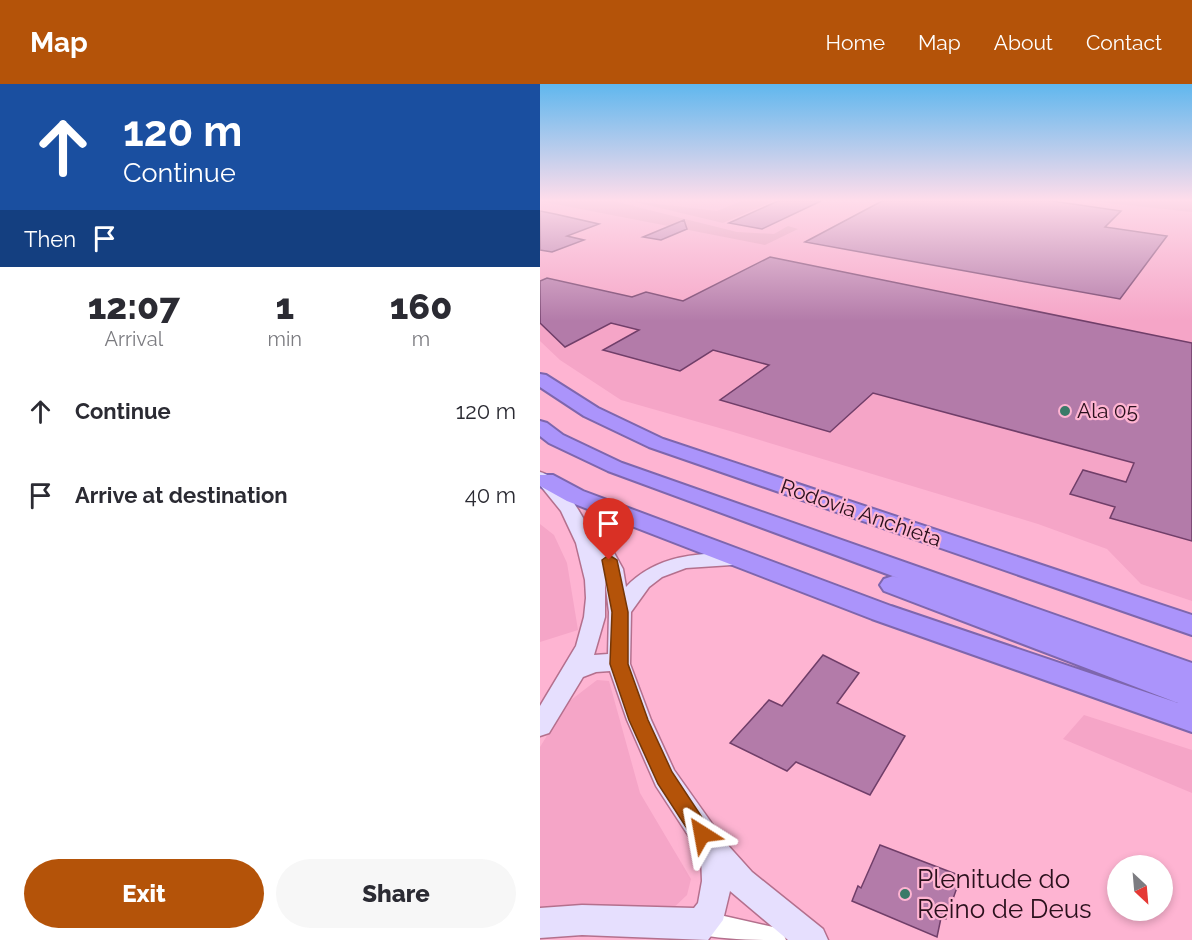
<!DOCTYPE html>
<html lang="en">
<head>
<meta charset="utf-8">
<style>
	:root { --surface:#fff; --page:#f7f7f7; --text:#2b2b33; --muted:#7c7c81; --accent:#b45309 }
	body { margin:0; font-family:Raleway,sans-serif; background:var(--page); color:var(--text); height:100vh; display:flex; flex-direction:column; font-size:22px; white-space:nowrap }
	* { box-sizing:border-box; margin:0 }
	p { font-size:20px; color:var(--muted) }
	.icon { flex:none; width:33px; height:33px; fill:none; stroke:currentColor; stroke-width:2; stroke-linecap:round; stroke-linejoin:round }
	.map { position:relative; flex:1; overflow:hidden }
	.drawer { display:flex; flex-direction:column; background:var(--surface); width:540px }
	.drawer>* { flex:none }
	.guide { background:#1a4fa0; color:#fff; overflow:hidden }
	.needle { width:39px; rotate:154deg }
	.controls { position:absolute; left:567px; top:771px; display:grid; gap:12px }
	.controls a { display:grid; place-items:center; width:66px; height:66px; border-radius:50%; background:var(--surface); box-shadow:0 3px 9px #0003; font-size:30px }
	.pin { position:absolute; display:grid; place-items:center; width:51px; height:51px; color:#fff; margin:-62px -26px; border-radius:50% 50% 50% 0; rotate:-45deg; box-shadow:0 0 6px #0007 }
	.pin .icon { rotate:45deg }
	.me { position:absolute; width:66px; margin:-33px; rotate:326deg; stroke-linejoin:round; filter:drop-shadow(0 0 4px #0008) }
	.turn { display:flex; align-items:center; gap:21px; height:126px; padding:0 24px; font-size:27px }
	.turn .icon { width:78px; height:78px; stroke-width:2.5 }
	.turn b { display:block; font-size:42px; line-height:51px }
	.then { display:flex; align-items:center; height:57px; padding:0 24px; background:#0003; gap:12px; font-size:22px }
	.eta { display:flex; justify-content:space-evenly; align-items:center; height:102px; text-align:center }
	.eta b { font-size:36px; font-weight:800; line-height:42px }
	.primary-button { display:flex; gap:12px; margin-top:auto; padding:12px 24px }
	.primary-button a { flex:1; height:69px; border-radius:36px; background:var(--accent); color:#fff; font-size:24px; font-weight:800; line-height:69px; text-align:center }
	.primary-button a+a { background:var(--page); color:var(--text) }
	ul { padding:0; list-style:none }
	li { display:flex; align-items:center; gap:18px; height:84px; padding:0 24px }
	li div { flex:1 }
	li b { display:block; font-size:22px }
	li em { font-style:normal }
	header { display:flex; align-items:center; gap:36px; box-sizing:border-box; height:84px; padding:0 30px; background:var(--accent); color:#fff }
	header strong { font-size:28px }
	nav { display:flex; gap:33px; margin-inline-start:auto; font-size:21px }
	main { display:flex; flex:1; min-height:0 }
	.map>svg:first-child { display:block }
	.built { fill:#f5a5c7 }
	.green { fill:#dd96b3 }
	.building { fill:#b37ba9; stroke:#703e69; stroke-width:1.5 }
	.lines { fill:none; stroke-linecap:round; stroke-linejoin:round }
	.tertiary-casing { stroke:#b4708d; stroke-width:3 }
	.secondary-casing { stroke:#b4708d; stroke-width:3 }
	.motorway-casing { stroke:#7e66ad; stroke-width:4 }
	.tertiary { fill:#fff; fill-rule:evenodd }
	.secondary { fill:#e6dffe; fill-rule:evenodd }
	.motorway { fill:#ab94fb; fill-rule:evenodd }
	.route { fill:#b45309; stroke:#753606; stroke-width:1.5 }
	.poi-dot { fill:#3a7a68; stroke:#feb4d2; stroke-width:2 }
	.labels { text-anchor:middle; stroke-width:4.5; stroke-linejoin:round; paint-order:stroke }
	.poi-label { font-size:21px; fill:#2a101c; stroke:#feb4d2; text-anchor:start }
	.street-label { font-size:21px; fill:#2a101c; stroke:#feb4d2 }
	.near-poi-label { font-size:26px; fill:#2a101c; stroke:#feb4d2; text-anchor:start }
</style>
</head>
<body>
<header>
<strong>Map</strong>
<nav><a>Home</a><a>Map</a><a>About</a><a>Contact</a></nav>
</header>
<main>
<section class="drawer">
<div class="guide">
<div class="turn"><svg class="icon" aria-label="ahead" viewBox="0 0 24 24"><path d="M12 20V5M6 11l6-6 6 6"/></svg><div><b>120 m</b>Continue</div></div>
<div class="then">Then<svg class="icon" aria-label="arrive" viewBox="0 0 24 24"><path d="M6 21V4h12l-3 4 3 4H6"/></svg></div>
</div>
<div class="eta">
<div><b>12:07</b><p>Arrival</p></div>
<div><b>1</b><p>min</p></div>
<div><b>160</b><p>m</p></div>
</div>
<ul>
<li><svg class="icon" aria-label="ahead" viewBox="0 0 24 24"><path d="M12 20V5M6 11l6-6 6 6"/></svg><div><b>Continue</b></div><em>120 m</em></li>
<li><svg class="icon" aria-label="arrive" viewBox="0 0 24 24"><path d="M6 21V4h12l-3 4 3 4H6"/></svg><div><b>Arrive at destination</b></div><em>40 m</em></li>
</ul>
<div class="primary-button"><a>Exit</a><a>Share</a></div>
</section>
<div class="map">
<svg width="652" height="856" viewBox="0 0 652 856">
	<rect width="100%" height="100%" fill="#feb4d2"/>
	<path class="built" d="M 0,117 L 652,119 L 652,517 L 601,500 L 567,465 L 498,440 L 190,347 L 81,316 L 20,276 L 0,257 Z
		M 0,440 L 14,451 L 27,479 L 38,546 L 0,558 Z
		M 57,596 L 69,597 L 100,709 L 151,795 L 147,811 L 128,829 L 0,834 L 0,663 L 27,619 Z
		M 544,631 L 652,666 L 652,709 L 523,655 Z"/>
	<path class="green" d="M 0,117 L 73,117 L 197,148 L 234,150 L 248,142 L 258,145 L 225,161 Z
		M 91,117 L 177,127 L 202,117 L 233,117 L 183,139 Z
		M 550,117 L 652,117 L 652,128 Z"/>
	<path class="building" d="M 238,117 L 281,117 L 222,145 L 189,139 Z
		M 342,117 L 512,117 L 581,127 L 565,143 L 627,152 L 580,215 L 265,158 Z
		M 0,127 L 15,130 L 59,140 L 27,152 L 44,156 L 12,168 L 0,166 Z
		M 144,136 L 147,145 L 121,156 L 103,153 Z
		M 230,173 L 652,259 L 652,457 L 570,434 L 575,423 L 530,410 L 543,386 L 586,398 L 594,379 L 333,309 L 290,348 L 180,316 L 229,281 L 173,266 L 140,287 L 63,266 L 99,246 L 71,239 L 25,263 L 0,239 L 0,197 L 7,194 L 92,213 L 106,208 L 143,217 Z
		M 283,571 L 319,589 L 297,619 L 365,652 L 330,711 L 256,678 L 247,687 L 190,659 L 229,616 L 242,622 Z
		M 340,761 L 421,792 L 406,835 L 401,834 L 397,853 L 312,817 L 318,802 L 321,804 Z"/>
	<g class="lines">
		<g class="tertiary-casing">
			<path id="tertiary" d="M 162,827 L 233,843 L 242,847 L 246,856 C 216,856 181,856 153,849 L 149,840 L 153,831 Z"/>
		</g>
		<g class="secondary-casing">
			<path id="secondary" d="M 0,388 C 24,394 48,440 56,462 L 73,467 L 83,485 L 86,503 C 116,471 159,468 200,470 L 207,472 L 210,476 L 207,480 L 146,484 L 122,493 L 109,503 L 91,528 L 90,580 L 111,636 L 134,686 L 185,758 L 212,788 L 283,845 L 288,856 L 248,856 L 190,807 L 183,836 L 168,856 L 42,851 L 0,854 L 0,824 L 42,821 L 154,824 L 158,819 L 162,797 L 161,771 L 116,702 L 87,636 L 70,587 L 56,588 L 43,593 L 9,649 L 0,652 L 0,622 L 36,562 L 44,533 L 46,514 L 45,496 L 36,459 L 21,427 L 0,401 ZM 65,496 L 69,528 L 68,570 L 54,571 L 65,533 Z"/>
		</g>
		<g class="motorway-casing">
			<path id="motorway" d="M 0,290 L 6,291 L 58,324 L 123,355 L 652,531 L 652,551 L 109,363 L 44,332 L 0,303 Z
				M 0,337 L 7,339 L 23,351 L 82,379 L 652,579 L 652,648 L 332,535 L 27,417 L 0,402 L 0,391 L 13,391 L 43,407 L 351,522 L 638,619 L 344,507 L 340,501 L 344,495 L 353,492 L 358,494 L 68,387 L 9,359 L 0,352 Z"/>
		</g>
		<use href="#tertiary" class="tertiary"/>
		<use href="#secondary" class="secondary"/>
		<use href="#motorway" class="motorway"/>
	</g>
	<linearGradient id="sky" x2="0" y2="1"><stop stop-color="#60b7ee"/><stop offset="0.49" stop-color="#ffddeb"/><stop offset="1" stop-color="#ffddeb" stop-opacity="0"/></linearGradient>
	<rect width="652" height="237" fill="url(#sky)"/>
	<path class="route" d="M 69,471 L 77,476 L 88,528 L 88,580 L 108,636 L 132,688 L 173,750 L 169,757 L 162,760 L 155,757 L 118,700 L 89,636 L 70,580 L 72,528 L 62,476 Z"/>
	<g class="poi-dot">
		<circle cx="525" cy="327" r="6"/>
		<circle cx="365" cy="810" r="6"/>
	</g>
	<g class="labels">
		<g class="poi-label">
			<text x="537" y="334">Ala 05</text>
		</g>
		<g class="street-label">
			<text transform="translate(321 429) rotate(19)" y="7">Rodovia Anchieta</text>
		</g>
		<g class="near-poi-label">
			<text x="377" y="804">Plenitude do<tspan x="377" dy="30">Reino de Deus</tspan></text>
		</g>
	</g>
</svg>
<div class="controls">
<a><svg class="needle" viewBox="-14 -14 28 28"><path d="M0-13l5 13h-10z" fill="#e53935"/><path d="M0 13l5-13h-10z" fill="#7c7c81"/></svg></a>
</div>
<div class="pin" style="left:69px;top:476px;background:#d93025"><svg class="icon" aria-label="arrive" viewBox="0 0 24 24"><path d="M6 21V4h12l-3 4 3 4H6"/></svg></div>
<svg class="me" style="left:162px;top:750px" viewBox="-20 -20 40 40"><path d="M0-17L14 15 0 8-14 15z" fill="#b45309" stroke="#fff" stroke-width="4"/></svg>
</div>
</main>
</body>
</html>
